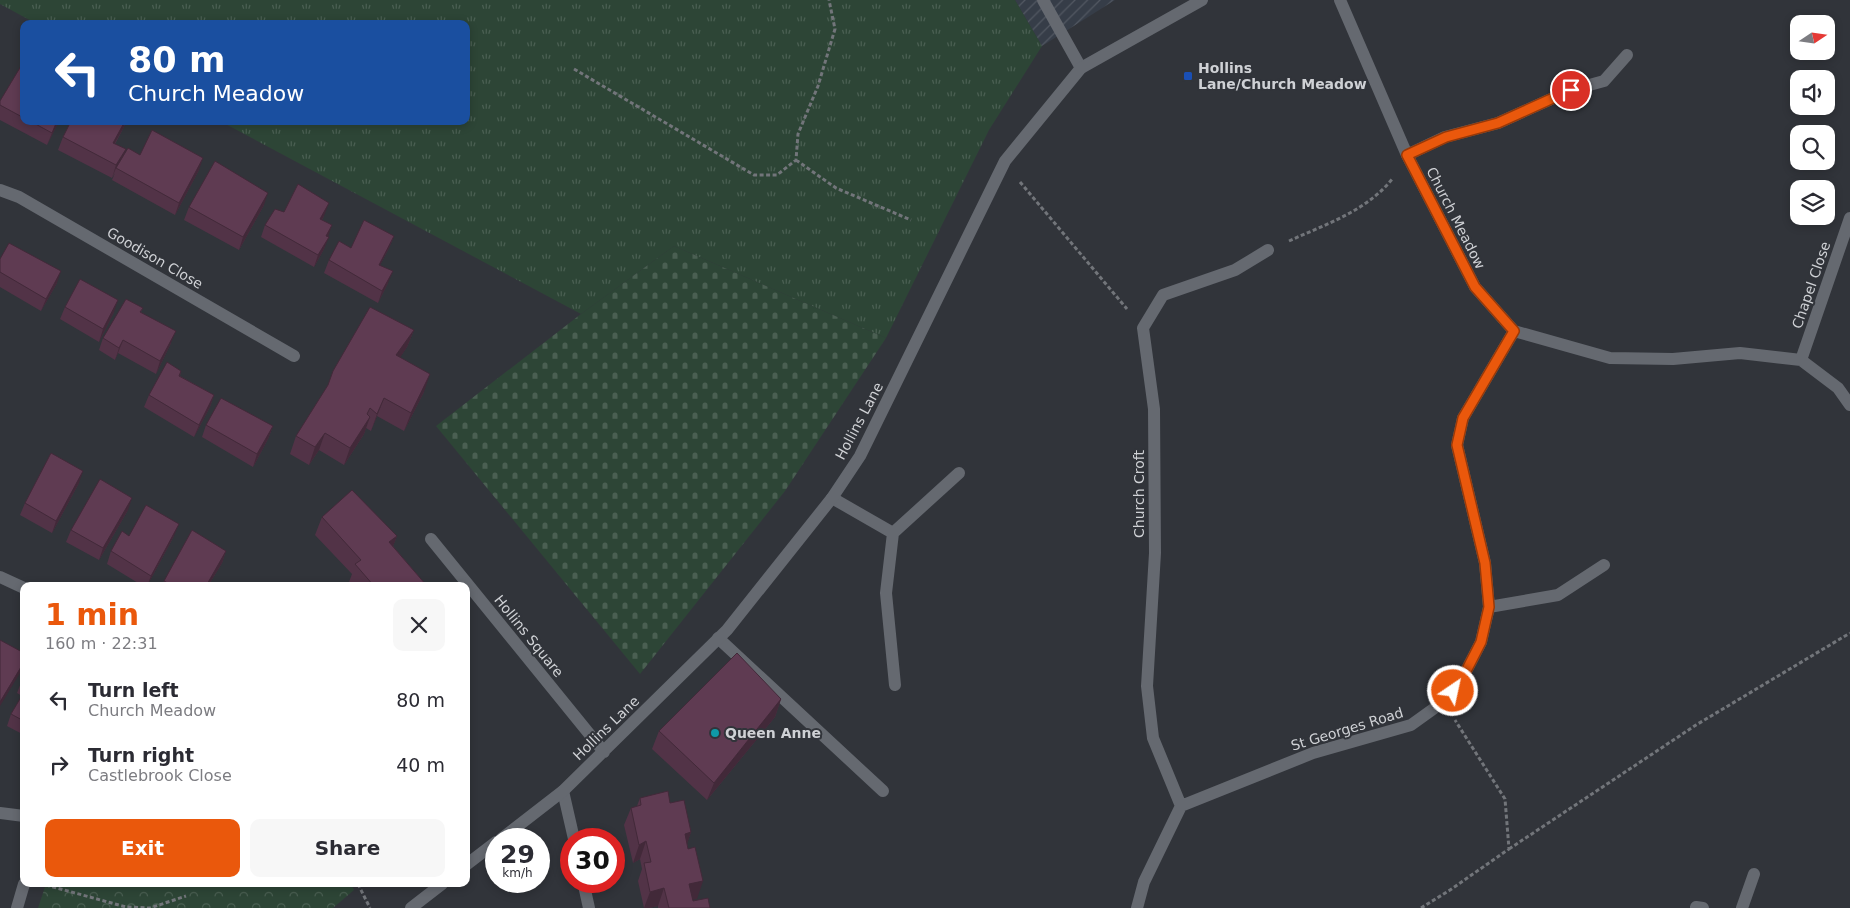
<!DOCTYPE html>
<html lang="en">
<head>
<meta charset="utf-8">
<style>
	:root { --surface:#fff; --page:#f7f7f7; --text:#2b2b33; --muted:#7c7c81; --accent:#ea580c }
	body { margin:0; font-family:"DejaVu Sans",sans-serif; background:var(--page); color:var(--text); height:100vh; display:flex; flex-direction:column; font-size:19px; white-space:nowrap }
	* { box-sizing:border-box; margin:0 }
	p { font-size:16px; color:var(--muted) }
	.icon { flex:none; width:28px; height:28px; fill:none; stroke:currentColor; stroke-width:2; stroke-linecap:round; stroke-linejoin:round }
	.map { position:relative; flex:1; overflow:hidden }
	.sheet { position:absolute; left:20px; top:582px; width:450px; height:305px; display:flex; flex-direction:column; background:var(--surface); border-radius:10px; box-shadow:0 2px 8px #0003 }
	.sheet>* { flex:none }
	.top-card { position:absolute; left:20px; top:20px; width:450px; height:105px; border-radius:10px; box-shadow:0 2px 8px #0003; background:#1a4fa0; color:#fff; overflow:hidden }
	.needle { width:32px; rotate:77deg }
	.controls { position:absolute; left:1790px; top:15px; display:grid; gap:10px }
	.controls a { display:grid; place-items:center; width:45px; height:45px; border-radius:10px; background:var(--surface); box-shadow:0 2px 8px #0003; font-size:25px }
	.speed { position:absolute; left:485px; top:828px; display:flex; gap:10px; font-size:25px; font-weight:700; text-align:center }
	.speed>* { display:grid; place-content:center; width:65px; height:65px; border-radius:50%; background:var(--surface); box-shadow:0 2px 8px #0003; line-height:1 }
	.speed small { font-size:12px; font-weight:400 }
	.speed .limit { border:8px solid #d22; background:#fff; color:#111 }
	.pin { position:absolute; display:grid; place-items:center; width:42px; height:42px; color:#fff; margin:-21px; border:2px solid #fff; border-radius:50%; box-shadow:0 1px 5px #0007 }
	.me { position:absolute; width:55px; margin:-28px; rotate:34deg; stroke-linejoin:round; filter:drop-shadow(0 0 4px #0008) }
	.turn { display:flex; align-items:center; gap:18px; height:105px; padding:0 25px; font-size:22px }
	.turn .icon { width:65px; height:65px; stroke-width:2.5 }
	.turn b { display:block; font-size:35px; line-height:42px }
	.round { display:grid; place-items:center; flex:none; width:52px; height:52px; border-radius:10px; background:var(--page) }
	.overview { display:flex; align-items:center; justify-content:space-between; height:85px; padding:0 25px }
	h1 { font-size:30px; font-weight:600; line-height:38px; color:var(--accent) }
	.button { display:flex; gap:10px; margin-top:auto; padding:10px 25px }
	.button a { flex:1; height:58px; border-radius:10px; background:var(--accent); color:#fff; font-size:20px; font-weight:600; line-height:58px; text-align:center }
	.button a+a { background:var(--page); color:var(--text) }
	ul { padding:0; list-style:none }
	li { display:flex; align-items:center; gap:15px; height:65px; padding:0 25px }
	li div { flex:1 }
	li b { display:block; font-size:19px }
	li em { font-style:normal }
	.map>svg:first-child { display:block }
	.industrial { fill:url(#industrial-furrows) }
	.grass { fill:url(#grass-tufts) }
	.cemetery { fill:url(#cemetery-stones) }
	.park { fill:url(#park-crowns) }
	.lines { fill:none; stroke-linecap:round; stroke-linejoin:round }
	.path { stroke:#72757a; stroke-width:3; stroke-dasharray:4 2.5; stroke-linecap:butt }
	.service { stroke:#656970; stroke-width:12 }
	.minor { stroke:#656970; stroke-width:12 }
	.wall { fill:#523347 }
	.shaded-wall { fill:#422939 }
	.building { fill:#5f3b52; stroke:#422939 }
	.route-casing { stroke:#983908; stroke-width:12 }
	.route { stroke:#ea580c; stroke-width:9 }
	.transit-dot { fill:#1a4fb4; stroke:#31343a; stroke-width:2 }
	.culture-dot { fill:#0f9aa8; stroke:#31343a; stroke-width:2 }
	.labels { text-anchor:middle; stroke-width:4; stroke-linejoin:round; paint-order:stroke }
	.poi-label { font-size:14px; font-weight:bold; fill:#cfd1d5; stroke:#31343a; text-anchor:start }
	.street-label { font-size:14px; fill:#cfd1d5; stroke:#31343a }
</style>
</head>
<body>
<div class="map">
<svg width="1850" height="908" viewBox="0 0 1850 908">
	<defs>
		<pattern id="industrial-furrows" width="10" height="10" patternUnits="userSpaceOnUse" patternTransform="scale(1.25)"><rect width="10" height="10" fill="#363d48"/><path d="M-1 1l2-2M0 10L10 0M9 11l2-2" fill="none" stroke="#525862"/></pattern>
		<pattern id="grass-tufts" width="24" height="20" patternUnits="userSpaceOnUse" patternTransform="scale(1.25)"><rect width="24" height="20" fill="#2d4536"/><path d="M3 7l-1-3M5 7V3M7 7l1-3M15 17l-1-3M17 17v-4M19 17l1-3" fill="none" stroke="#4a5f52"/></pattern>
		<pattern id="cemetery-stones" width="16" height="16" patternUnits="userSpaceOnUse" patternTransform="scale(1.25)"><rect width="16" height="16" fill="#2d4536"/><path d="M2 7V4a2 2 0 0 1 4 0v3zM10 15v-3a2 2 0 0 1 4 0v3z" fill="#4a5f52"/></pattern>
		<pattern id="park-crowns" width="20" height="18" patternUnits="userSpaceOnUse" patternTransform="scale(1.25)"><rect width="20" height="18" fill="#2d4536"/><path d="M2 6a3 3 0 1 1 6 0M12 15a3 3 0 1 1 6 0" fill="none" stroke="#4a5f52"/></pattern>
	</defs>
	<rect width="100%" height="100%" fill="#31343a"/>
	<path class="industrial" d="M 1015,0 L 1115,0 L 1042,46 Z"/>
	<path class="grass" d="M 0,0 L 1015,0 L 1042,46 L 989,130 L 886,338 L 674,246 L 581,314 L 220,121 L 466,121 L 466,24 L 37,24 L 0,4 Z"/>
	<path class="cemetery" d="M 674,246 L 886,338 L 785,491 L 640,674 L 436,426 L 581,314 Z"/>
	<path class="park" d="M 46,884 L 351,884 L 354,890 L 333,908 L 38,908 Z"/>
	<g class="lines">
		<path class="path" d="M 574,69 L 754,175 L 777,175 L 796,160 L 798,134 L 818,86 L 835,29 L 829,0
			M 796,160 L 836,188 L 911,220
			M 1020,182 L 1127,309
			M 1289,241 C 1326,224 1367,211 1393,178
			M 1509,849 L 1696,725 L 1850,633
			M 358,884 L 370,908
			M 46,885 L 126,907 L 150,908 L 186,896
			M 308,885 L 312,884
			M 1421,908 L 1450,890 L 1509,849 L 1505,799 L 1455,720"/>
		<path class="service" d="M 1043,0 L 1081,68
			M 832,498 L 893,533
			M 718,638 L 883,791
			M 895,685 L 886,593 L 893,533 L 959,473
			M 563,791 L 574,839
			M 0,813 L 24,816
			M 583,881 L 589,908
			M 17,908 L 24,884"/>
		<path class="minor" d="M 1340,0 L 1407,155 L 1475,287 L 1514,331 L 1610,358 L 1673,359 L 1740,353 L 1801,360 L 1838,388 L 1850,405
			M 1407,155 L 1445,137 L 1498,123 L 1571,90 L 1604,81 L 1627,55
			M 0,190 L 19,197 L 294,356
			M 1801,360 L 1850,218
			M 431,539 L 604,752
			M 0,577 L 24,588
			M 1489,607 L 1558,595 L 1604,565
			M 1181,806 L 1153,738 L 1147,686 L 1155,553 L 1154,409 L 1143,328 L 1163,295 L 1235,270 L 1268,250
			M 501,839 L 563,791 L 727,630 L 832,498 L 860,456 L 1005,161 L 1081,68 L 1202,0
			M 466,865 L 496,842
			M 1696,907 L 1703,908
			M 411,908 L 442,884
			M 1137,908 L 1144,882 L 1181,806 L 1313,753 L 1411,725 L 1443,702 L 1462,679 L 1481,642 L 1489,607 L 1485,563 L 1457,445 L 1463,418 L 1514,331
			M 1742,908 L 1754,874"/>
	</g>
	<path class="wall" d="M 24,61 L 24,121 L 59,121 L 47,145 L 0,120 L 0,101 Z
		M 84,121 L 126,121 L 124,127 L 115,144 L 126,149 L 124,154 L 140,155 L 199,170 L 175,215 L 112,180 L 115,173 L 112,178 L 58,150 L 63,137 L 83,124 Z
		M 264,205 L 239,250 L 184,220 L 189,207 Z
		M 284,212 L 324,216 L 322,220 L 328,237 L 324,249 L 314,267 L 261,237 L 265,225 Z
		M 394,236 L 389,248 L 380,265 L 388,283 L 378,303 L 324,273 L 329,260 L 351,248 Z
		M 0,259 L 57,283 L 41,311 L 0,287 Z
		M 65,307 L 114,312 L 99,342 L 60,319 Z
		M 143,308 L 141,312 L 171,343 L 156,374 L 118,353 L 115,360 L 99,350 L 103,338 Z
		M 414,330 L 407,347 L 400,357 L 424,392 L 404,431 L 377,416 L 371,431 L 366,428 L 364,434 L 344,465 L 319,450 L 309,465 L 290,454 L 296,436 Z
		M 181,371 L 180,376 L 214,395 L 210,407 L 194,437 L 144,407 L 149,395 Z
		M 206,425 L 273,426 L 268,439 L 253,467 L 202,437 Z
		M 79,483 L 52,533 L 20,515 L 25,503 Z
		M 128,510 L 99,560 L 66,542 L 71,530 Z
		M 322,517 L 397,536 L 393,546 L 427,586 L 352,586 L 349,582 L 352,574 L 315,535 Z
		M 129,536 L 174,536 L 147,586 L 143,586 L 107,564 L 111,551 Z
		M 226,551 L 222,563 L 208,586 L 162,586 L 164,581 Z
		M 24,675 L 24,735 L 7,726 L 11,714 L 22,696 L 17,693 Z
		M 781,699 L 775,717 L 707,800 L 652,749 L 659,731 Z
		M 640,798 L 670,803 L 691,832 L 687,843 L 697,899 L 693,899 L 693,901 L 710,908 L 658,908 L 658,906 L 649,908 L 644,908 L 638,881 L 642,869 L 640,859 L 633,863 L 624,825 L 631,808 L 637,806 Z"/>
	<path class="shaded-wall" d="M 57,121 L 59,121 L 47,145 Z
		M 125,121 L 126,121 L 124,127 L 108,155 L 113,143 Z
		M 126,149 L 122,161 L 116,168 L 112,178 L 116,165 Z
		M 203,158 L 199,170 L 175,215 L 179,203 Z
		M 268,193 L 264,205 L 239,250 L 243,237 Z
		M 329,203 L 324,216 L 315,232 L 320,219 Z
		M 332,225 L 328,237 L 326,236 Z
		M 394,236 L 389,248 L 374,277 L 379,265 Z
		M 329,237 L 324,249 L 314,267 L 318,255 Z
		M 61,271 L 57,283 L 41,311 L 46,299 Z
		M 393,271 L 388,283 L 378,303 L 382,291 Z
		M 118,300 L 114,312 L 99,342 L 103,329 Z
		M 414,330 L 407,347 L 390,373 L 396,355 Z
		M 176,331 L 171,343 L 156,374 L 160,361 Z
		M 123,340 L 118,353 L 115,360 L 119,348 Z
		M 430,374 L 424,392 L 404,431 L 411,413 Z
		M 214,395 L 210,407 L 194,437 L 199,425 Z
		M 384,398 L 377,416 L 371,431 L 377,414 Z
		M 370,417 L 364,434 L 344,465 L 350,448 Z
		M 273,426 L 268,439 L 253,467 L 257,454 Z
		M 325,433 L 319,450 L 309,465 L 315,447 Z
		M 83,471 L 79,483 L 52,533 L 56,521 Z
		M 132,498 L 128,510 L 99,560 L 103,548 Z
		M 179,524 L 174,536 L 147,586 L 151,576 Z
		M 397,536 L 390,554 L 389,542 Z
		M 226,551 L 222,563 L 208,586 L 206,586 Z
		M 24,662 L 23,668 L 0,706 L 0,702 Z
		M 781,699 L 775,717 L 707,800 L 714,783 Z
		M 691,832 L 685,850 L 685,834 Z
		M 646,841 L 640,859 L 633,863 L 639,845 Z
		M 703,881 L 697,899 L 683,902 L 689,884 Z
		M 664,888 L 658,906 L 649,908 L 644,908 L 650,892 Z"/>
	<path class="building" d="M 24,61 L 24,118 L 0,105 L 0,101 Z
		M 30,121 L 57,121 L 52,133 Z
		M 71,121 L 78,121 L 83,124 L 84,121 L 125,121 L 113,143 L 126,149 L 116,165 L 63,137 Z
		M 152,130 L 203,158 L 179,203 L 116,168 L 128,148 L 140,155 Z
		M 215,161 L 268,193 L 243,237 L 189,207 Z
		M 298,184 L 329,203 L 320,219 L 332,225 L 326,236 L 329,237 L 318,255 L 265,225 L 275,209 L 284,212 Z
		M 364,220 L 394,236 L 379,265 L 393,271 L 382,291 L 329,260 L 339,241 L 351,248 Z
		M 9,243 L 61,271 L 46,299 L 0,272 L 0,259 Z
		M 80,279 L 118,300 L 103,329 L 65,307 Z
		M 126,299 L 143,308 L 140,312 L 176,331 L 160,361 L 123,340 L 119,348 L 103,338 Z
		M 370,307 L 414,330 L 396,355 L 430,374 L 411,413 L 384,398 L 377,414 L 370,408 L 367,414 L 370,417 L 350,448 L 325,433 L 315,447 L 296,436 L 328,385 L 333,371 Z
		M 167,362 L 181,371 L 179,376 L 214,395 L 199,425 L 149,395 Z
		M 221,398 L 273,426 L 257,454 L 206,425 Z
		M 51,453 L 83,471 L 56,521 L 25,503 Z
		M 100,479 L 132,498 L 103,548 L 71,530 Z
		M 352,490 L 397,536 L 389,542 L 427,586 L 374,586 L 355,564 L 361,560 L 322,517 Z
		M 146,505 L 179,524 L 151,576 L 111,551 L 122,531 L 129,536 Z
		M 192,530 L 226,551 L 206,586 L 173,586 L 164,581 Z
		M 0,640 L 24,653 L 24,662 L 0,702 Z
		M 737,653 L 781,699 L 714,783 L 659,731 Z
		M 24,675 L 24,682 L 21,681 Z
		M 24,692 L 24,721 L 11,714 Z
		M 668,791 L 670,803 L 684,800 L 691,832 L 685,834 L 688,849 L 695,847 L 703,881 L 689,884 L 693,901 L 708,898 L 710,908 L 669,908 L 664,888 L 650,892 L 644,863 L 651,862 L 646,841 L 639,845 L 631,808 L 641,805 L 640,798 Z"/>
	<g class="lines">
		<g class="route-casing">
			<path id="route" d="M 1453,691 L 1462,679 L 1481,642 L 1489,607 L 1485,563 L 1457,445 L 1463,418 L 1514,331 L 1475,287 L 1407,155 L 1446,137 L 1498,123 L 1571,90"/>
		</g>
		<use href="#route" class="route"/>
	</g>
	<rect class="transit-dot" x="1183" y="71" width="10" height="10" rx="2.5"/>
	<circle class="culture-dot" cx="715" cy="733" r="5"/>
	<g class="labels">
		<g class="poi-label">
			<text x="1198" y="73">Hollins<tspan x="1198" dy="16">Lane/Church Meadow</tspan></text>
			<text x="725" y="738">Queen Anne</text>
		</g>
		<g class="street-label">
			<text transform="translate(1456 218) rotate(63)" y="5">Church Meadow</text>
			<text transform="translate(155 258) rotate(30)" y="5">Goodison Close</text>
			<text transform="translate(1811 285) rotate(-71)" y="5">Chapel Close</text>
			<text transform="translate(859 421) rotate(-62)" y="5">Hollins Lane</text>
			<text transform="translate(1139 494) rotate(-90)" y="5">Church Croft</text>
			<text transform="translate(529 636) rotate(51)" y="5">Hollins Square</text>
			<text transform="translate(606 728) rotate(-44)" y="5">Hollins Lane</text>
			<text transform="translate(1347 729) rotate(-17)" y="5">St Georges Road</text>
		</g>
	</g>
</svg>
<div class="controls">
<a><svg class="needle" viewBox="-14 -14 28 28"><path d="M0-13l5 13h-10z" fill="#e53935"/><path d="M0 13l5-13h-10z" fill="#7c7c81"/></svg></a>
<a><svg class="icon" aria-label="sound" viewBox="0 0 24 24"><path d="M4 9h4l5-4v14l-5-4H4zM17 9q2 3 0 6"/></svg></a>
<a><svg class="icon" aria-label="search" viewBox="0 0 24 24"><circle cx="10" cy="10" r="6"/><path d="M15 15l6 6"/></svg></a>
<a><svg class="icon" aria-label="layers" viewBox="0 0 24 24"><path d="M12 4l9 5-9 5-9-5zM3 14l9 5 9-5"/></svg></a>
</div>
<div class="speed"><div>29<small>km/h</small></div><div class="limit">30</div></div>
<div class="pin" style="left:1571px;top:90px;background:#d93025"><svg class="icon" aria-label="arrive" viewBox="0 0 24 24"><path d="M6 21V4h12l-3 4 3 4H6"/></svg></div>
<svg class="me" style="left:1453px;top:691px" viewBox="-20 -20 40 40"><circle r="17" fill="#ea580c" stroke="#fff" stroke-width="3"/><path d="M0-11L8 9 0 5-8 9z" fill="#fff"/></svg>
<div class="top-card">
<div class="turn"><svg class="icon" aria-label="left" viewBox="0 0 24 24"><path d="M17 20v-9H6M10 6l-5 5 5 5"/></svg><div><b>80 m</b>Church Meadow</div></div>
</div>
<section class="sheet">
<div class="overview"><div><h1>1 min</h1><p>160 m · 22:31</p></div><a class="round"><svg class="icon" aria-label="close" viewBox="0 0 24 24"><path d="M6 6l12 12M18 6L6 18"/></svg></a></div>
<ul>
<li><svg class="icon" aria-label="left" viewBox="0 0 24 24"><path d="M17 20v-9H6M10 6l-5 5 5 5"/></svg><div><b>Turn left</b><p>Church Meadow</p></div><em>80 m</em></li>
<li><svg class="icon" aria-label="right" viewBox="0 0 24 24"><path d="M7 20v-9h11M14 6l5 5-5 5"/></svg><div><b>Turn right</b><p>Castlebrook Close</p></div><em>40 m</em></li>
</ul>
<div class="button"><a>Exit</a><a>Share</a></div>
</section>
</div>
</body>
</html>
